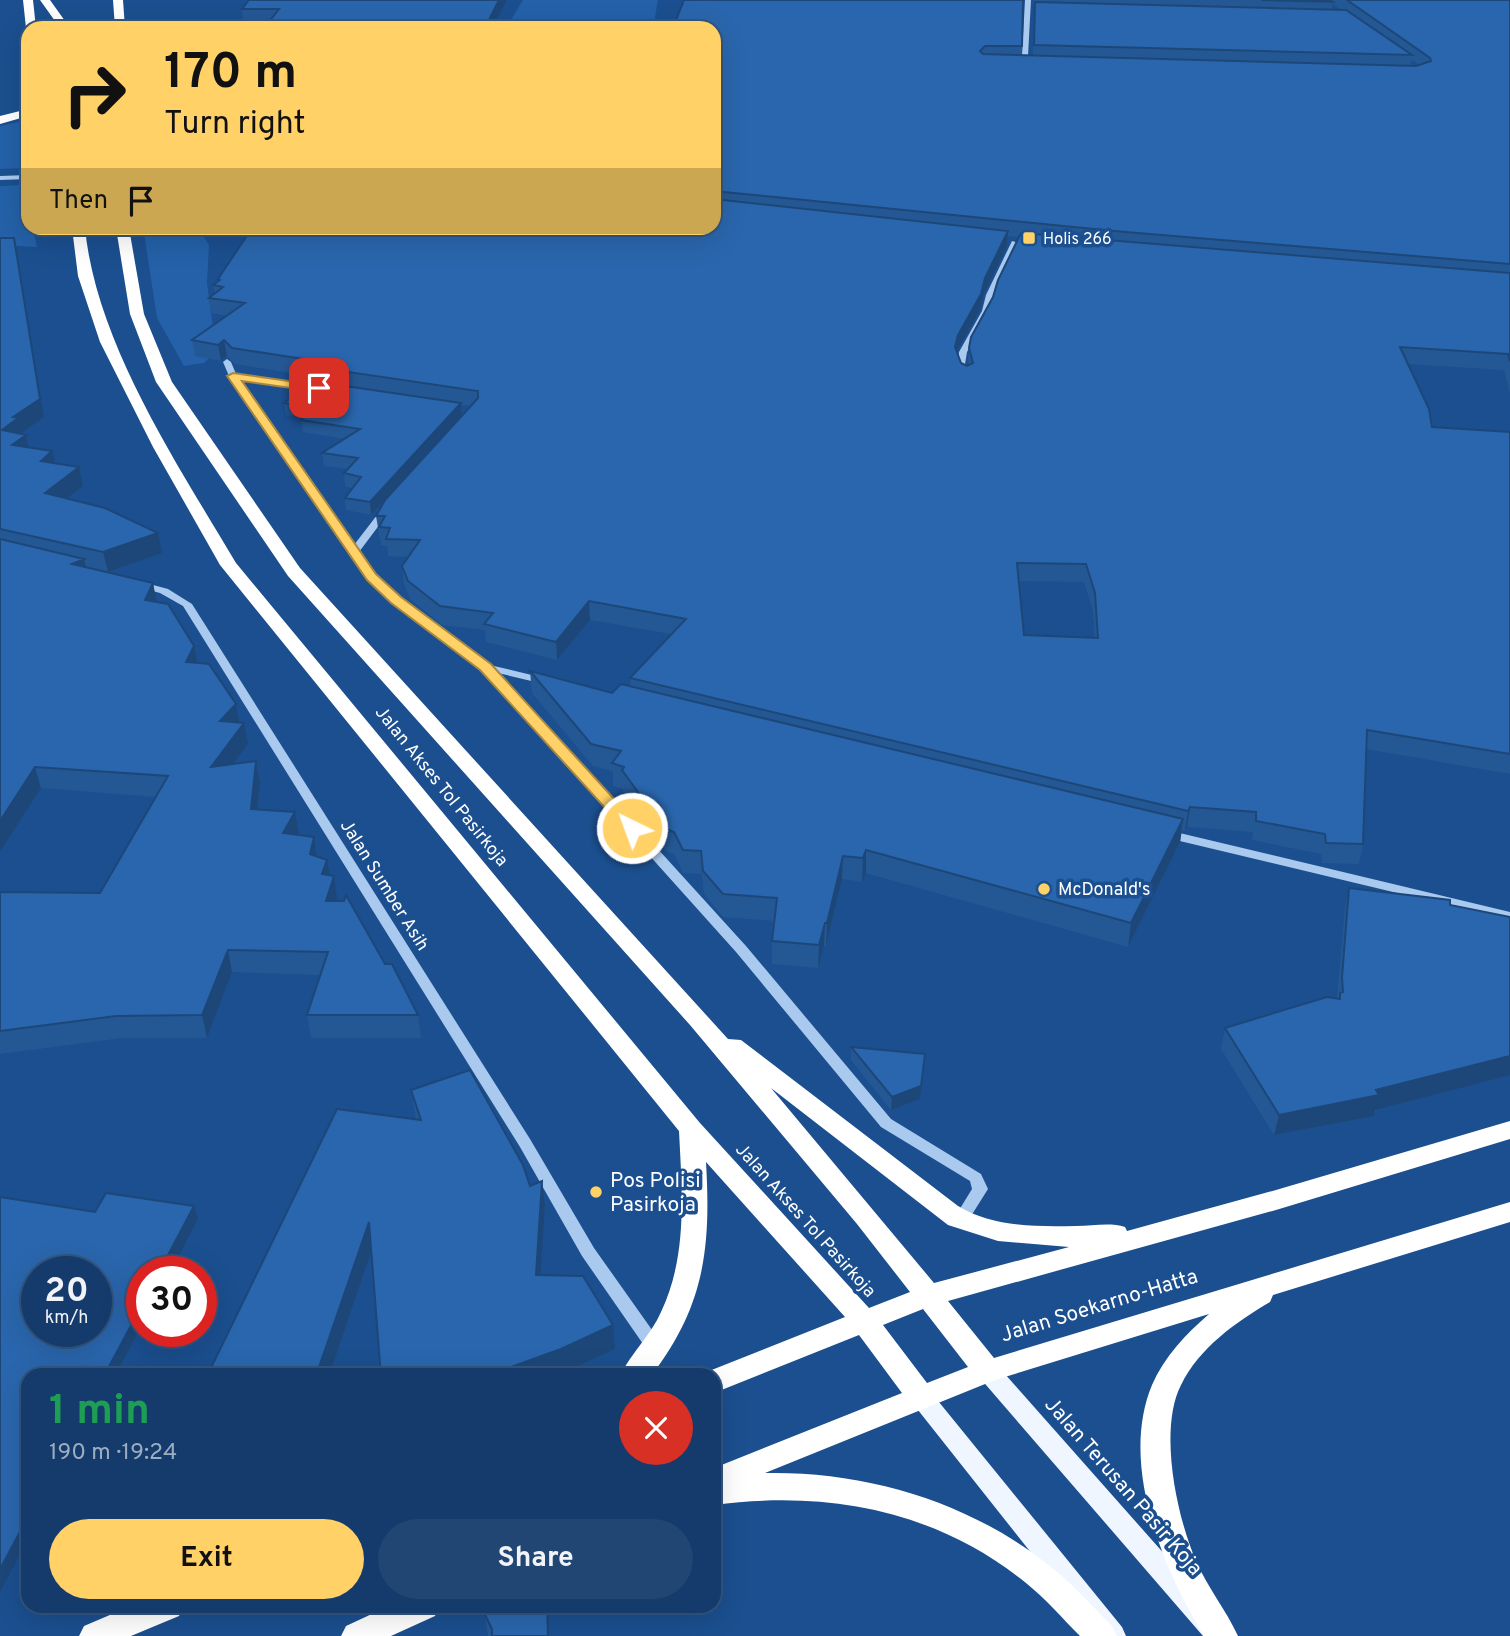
<!DOCTYPE html>
<html lang="en">
<head>
<meta charset="utf-8">
<style>
	:root { --surface:#143b6b; --page:#214673; --text:#f1f3f6; --muted:#9dadc1; --line:#33557e; --accent:#ffd166 }
	body { margin:0; font-family:Overpass,sans-serif; background:var(--page); color:var(--text); height:100vh; display:flex; flex-direction:column; font-size:26px; white-space:nowrap }
	* { box-sizing:border-box; margin:0 }
	p { font-size:23px; color:var(--muted) }
	.icon { flex:none; width:38px; height:38px; fill:none; stroke:currentColor; stroke-width:2; stroke-linecap:round; stroke-linejoin:round }
	.map { position:relative; flex:1; overflow:hidden }
	.details { position:absolute; left:21px; top:1368px; width:700px; height:245px; display:flex; flex-direction:column; background:var(--surface); border-radius:21px; box-shadow:0 7px 28px #0002,0 0 0 2px var(--line) }
	.details>* { flex:none }
	.top-card { position:absolute; left:21px; top:21px; width:700px; height:214px; border-radius:21px; box-shadow:0 7px 28px #0002,0 0 0 2px var(--line); background:#ffd166; color:#111; overflow:hidden }
	.speed { position:absolute; left:21px; top:1256px; display:flex; gap:14px; font-size:35px; font-weight:700; text-align:center }
	.speed>* { display:grid; place-content:center; width:91px; height:91px; border-radius:50%; background:var(--surface); box-shadow:0 7px 28px #0002,0 0 0 2px var(--line); line-height:1 }
	.speed small { font-size:18px; font-weight:400 }
	.speed .limit { border:10px solid #d22; background:#fff; color:#111 }
	.pin { position:absolute; display:grid; place-items:center; width:60px; height:60px; color:#fff; margin:-30px; border-radius:14px; box-shadow:0 4px 10px #0006 }
	.me { position:absolute; width:77px; margin:-38px; rotate:318deg; stroke-linejoin:round; filter:drop-shadow(0 0 5px #0008) }
	.turn { display:flex; align-items:center; gap:24px; height:147px; padding:0 28px; font-size:32px }
	.turn .icon { width:91px; height:91px; stroke-width:2.5 }
	.turn b { display:block; font-size:49px; line-height:60px }
	.then { display:flex; align-items:center; height:66px; padding:0 28px; background:#0003; gap:14px; font-size:26px }
	.round { display:grid; place-items:center; flex:none; width:74px; height:74px; border-radius:37px; background:var(--page) }
	.headline { display:flex; align-items:center; justify-content:space-between; height:119px; padding:0 28px }
	h1 { font-size:42px; font-weight:700; line-height:52px; color:#1e9e55 }
	.primary-button { display:flex; gap:14px; margin-top:auto; padding:14px 28px }
	.primary-button a { flex:1; height:80px; border-radius:42px; background:var(--accent); color:#111; font-size:28px; font-weight:700; line-height:80px; text-align:center }
	.primary-button a+a { background:var(--page); color:var(--text) }
	.map>svg:first-child { display:block }
	.green { fill:#2461a8 }
	.lines { fill:none; stroke-linecap:round; stroke-linejoin:round }
	.minor { fill:#a9c9ee; fill-rule:evenodd }
	.major { fill:#f0f6ff; fill-rule:evenodd }
	.highway { fill:#fff; fill-rule:evenodd }
	.wall { fill:#245895; fill-rule:evenodd }
	.shaded-wall { fill:#1d4779 }
	.building { fill:#2a66ad; stroke:#1d4779; stroke-width:2; fill-rule:evenodd }
	.route { fill:#ffd166; stroke:#a68842; stroke-width:2 }
	.poi-dot { fill:#ffd166; stroke:#1b4f8f; stroke-width:2.5 }
	.labels { text-anchor:middle; stroke-width:7; stroke-linejoin:round; paint-order:stroke }
	.far-poi-label { font-size:16px; fill:#fff; stroke:#1b4f8f; text-anchor:start }
	.street-label { font-size:18px; fill:#fff; stroke:#1b4f8f }
	.poi-label { font-size:18px; fill:#fff; stroke:#1b4f8f; text-anchor:start }
	.near-poi-label { font-size:21px; fill:#fff; stroke:#1b4f8f; text-anchor:start }
	.near-street-label { font-size:21px; fill:#fff; stroke:#1b4f8f }
</style>
</head>
<body>
<div class="map">
<svg width="1510" height="1636" viewBox="0 0 1510 1636">
	<rect width="100%" height="100%" fill="#1b4f8f"/>
	<path class="green" d="M 523,0 L 658,0 L 653,28 L 506,28 Z
		M 28,120 L 27,168 L 0,169 L 0,126 Z
		M 24,185 L 28,203 L 28,228 L 33,228 L 37,247 L 0,245 L 0,186 Z
		M 165,228 L 198,228 L 209,245 L 207,283 L 216,351 L 204,363 L 184,366 L 157,318 L 144,233 Z"/>
	<g class="lines">
		<path class="minor" d="M 1025,0 L 1031,0 L 1028,56 L 1030,62 L 1035,64 L 1025,65 L 1022,56 Z
			M 28,175 L 28,179 L 0,180 L 0,176 Z
			M 1012,241 L 1019,243 L 994,295 L 990,311 L 967,352 L 965,364 L 969,376 L 962,378 L 957,364 L 959,352 L 982,311 L 986,295 Z
			M 227,359 L 231,362 L 236,374 L 321,386 L 321,390 L 318,391 L 240,380 L 354,545 L 384,506 L 390,506 L 392,508 L 359,552 L 376,575 L 400,598 L 490,665 L 548,679 L 550,681 L 544,684 L 498,673 L 746,946 L 891,1119 L 981,1174 L 988,1189 L 966,1224 L 961,1226 L 956,1224 L 953,1220 L 972,1189 L 970,1181 L 881,1127 L 736,952 L 482,669 L 392,602 L 368,579 L 229,376 L 223,362 Z
			M 138,581 L 168,589 L 192,604 L 530,1139 L 594,1248 L 662,1344 L 664,1349 L 662,1354 L 656,1356 L 650,1354 L 582,1256 L 520,1147 L 183,606 L 160,593 L 134,586 L 133,584 Z
			M 1167,830 L 1510,912 L 1510,920 L 1163,837 L 1161,834 Z"/>
		<path class="major" d="M 988,1361 L 996,1364 L 1229,1627 L 1233,1636 L 1203,1636 L 980,1378 L 976,1371 L 980,1364 Z
			M 922,1388 L 930,1391 L 1122,1627 L 1126,1636 L 1097,1636 L 914,1405 L 910,1398 L 914,1391 Z"/>
		<path class="highway" d="M 23,0 L 33,0 L 36,28 L 28,28 L 28,30 L 26,28 Z
			M 40,0 L 50,0 L 70,28 L 60,28 Z
			M 113,0 L 123,0 L 125,28 L 115,28 Z
			M 28,109 L 28,116 L 0,124 L 0,116 Z
			M 72,228 L 85,228 C 96,343 178,465 236,563 L 700,1123 L 869,1308 L 910,1292 L 857,1224 L 690,1025 L 288,576 L 156,382 L 130,314 L 116,228 L 129,228 L 144,314 L 172,382 L 300,568 L 728,1039 L 741,1040 L 958,1206 C 992,1227 1037,1227 1076,1226 C 1093,1226 1110,1222 1125,1227 L 1127,1231 L 1276,1190 L 1510,1121 L 1510,1139 L 1276,1210 L 948,1301 L 994,1358 L 1510,1202 L 1510,1222 L 1273,1295 L 1270,1302 C 1236,1322 1199,1348 1181,1385 C 1158,1430 1177,1517 1196,1561 C 1208,1588 1226,1610 1238,1636 L 1204,1636 C 1163,1569 1119,1464 1152,1385 C 1164,1357 1186,1334 1209,1314 L 995,1380 L 765,1473 C 865,1471 967,1501 1046,1563 C 1070,1581 1091,1605 1112,1626 L 1117,1636 L 1080,1636 C 1062,1618 1046,1599 1026,1583 C 936,1510 827,1490 714,1505 L 714,1468 L 902,1393 L 859,1335 L 714,1393 L 714,1376 L 703,1376 L 704,1373 L 845,1317 L 706,1162 C 711,1247 705,1306 651,1376 L 620,1376 C 631,1353 651,1335 661,1312 C 688,1255 682,1192 679,1131 L 220,565 L 153,447 L 100,342 L 78,276 ZM 771,1088 L 948,1225 L 998,1241 L 1069,1247 L 934,1283 ZM 923,1309 L 968,1367 L 927,1383 L 883,1325 Z
			M 131,1606 L 183,1606 L 179,1616 L 131,1636 L 79,1636 L 84,1626 Z
			M 389,1606 L 439,1606 L 435,1616 L 391,1636 L 341,1636 L 346,1626 Z"/>
	</g>
	<path class="wall" d="M 249,0 L 507,0 L 492,28 L 243,21 L 242,9 Z
		M 1033,0 L 1510,0 L 1510,393 L 1504,370 L 1407,364 L 1432,427 L 1510,432 L 1510,774 L 1366,749 L 1363,844 L 1359,864 L 1322,863 L 1321,854 L 1252,840 L 1253,832 L 1187,827 L 1185,831 L 1182,830 L 1180,842 L 1128,947 L 866,873 L 862,882 L 842,879 L 826,946 L 824,946 L 818,968 L 772,964 L 772,941 L 775,921 L 723,917 L 704,894 L 702,874 L 683,873 L 675,855 L 665,850 L 623,793 L 623,789 L 613,786 L 613,771 L 593,766 L 532,693 L 530,671 L 612,693 L 631,686 L 630,678 L 671,634 L 590,620 L 557,660 L 486,642 L 485,630 L 442,625 L 410,599 L 404,584 L 402,566 L 408,557 L 388,556 L 387,546 L 381,545 L 376,516 L 470,406 L 461,405 L 462,415 L 371,515 L 346,510 L 345,498 L 352,488 L 345,486 L 344,473 L 348,469 L 324,466 L 322,453 L 344,439 L 303,432 L 301,420 L 304,417 L 286,415 L 284,403 L 323,383 L 323,378 L 235,364 L 227,356 L 221,361 L 195,356 L 192,340 L 227,316 L 211,313 L 209,298 L 215,293 L 213,285 L 219,281 L 218,279 L 714,228 L 714,28 L 1022,46 L 1022,55 L 1033,55 L 1034,6 ZM 1332,3 L 1341,10 L 1332,9 ZM 1411,59 L 1412,60 L 1420,65 L 1410,66 ZM 1008,236 L 1019,237 L 993,297 L 969,348 L 968,366 L 967,366 L 961,363 L 957,351 L 980,310 L 984,294 L 1007,246 ZM 1019,581 L 1084,582 L 1093,611 L 1095,638 L 1024,635 Z
		M 0,238 L 14,238 L 44,417 L 22,433 L 29,447 L 52,451 L 55,463 L 79,467 L 83,486 L 67,498 L 162,553 L 108,572 L 153,583 L 156,602 L 197,663 L 236,704 L 239,722 L 248,744 L 233,765 L 256,761 L 260,783 L 257,810 L 299,834 L 298,835 L 314,837 L 316,856 L 327,860 L 329,875 L 337,898 L 336,901 L 385,964 L 418,1015 L 421,1038 L 311,1038 L 307,1015 L 320,975 L 232,972 L 207,1038 L 122,1038 L 0,1054 L 0,892 L 100,893 L 156,797 L 41,788 L 0,852 Z
		M 1349,888 L 1450,905 L 1374,1116 L 1274,1135 L 1221,1049 L 1225,1028 L 1337,999 L 1345,908 Z
		M 851,1047 L 924,1067 L 920,1099 L 891,1110 L 851,1060 Z
		M 411,1090 L 530,1186 L 542,1181 L 545,1205 L 540,1275 L 615,1349 L 563,1373 L 371,1251 L 329,1376 L 207,1376 L 416,1119 Z
		M 484,1613 L 549,1636 L 488,1636 Z"/>
	<path class="shaded-wall" d="M 499,0 L 507,0 L 492,28 L 485,28 Z
		M 1008,231 L 1007,246 L 984,294 L 980,310 L 957,351 L 955,347 L 958,335 Z
		M 14,238 L 44,417 L 22,433 L 23,437 L 26,435 L 30,454 L 16,464 L 2,430 Z
		M 224,340 L 227,356 L 221,361 L 218,345 Z
		M 461,403 L 462,415 L 371,515 L 370,502 Z
		M 52,451 L 57,470 L 41,461 Z
		M 79,467 L 83,486 L 49,512 L 45,493 Z
		M 158,533 L 162,553 L 108,572 L 103,552 Z
		M 84,559 L 89,579 L 72,564 Z
		M 153,583 L 157,604 L 145,600 Z
		M 589,601 L 590,620 L 557,660 L 556,642 Z
		M 194,646 L 198,667 L 186,662 Z
		M 236,704 L 240,725 L 220,721 Z
		M 244,723 L 248,744 L 215,789 L 211,767 Z
		M 256,761 L 260,783 L 255,831 L 251,809 Z
		M 35,767 L 41,788 L 0,852 L 0,821 Z
		M 1190,807 L 1187,827 L 1185,831 L 1188,811 Z
		M 295,812 L 299,834 L 287,855 L 283,833 Z
		M 1183,819 L 1180,842 L 1128,947 L 1131,923 Z
		M 314,837 L 317,860 L 310,854 Z
		M 866,850 L 866,873 L 862,882 L 863,858 Z
		M 843,856 L 842,879 L 826,946 L 827,923 Z
		M 327,860 L 331,882 L 322,874 Z
		M 334,876 L 337,898 L 330,923 L 326,901 Z
		M 825,923 L 824,946 L 818,968 L 819,945 Z
		M 228,950 L 232,972 L 207,1038 L 202,1015 Z
		M 925,1054 L 920,1099 L 891,1110 L 892,1097 Z
		M 1510,1056 L 1510,1075 L 1375,1110 L 1374,1116 L 1274,1135 L 1279,1115 Z
		M 542,1181 L 545,1205 L 539,1299 L 536,1275 Z
		M 194,1206 L 198,1219 L 170,1272 L 159,1272 Z
		M 369,1222 L 373,1246 L 329,1376 L 316,1376 Z
		M 142,1305 L 142,1325 L 115,1376 L 104,1376 Z
		M 613,1325 L 615,1349 L 563,1373 L 555,1376 L 486,1376 Z
		M 28,1517 L 28,1539 L 0,1592 L 0,1569 Z
		M 547,1606 L 549,1606 L 549,1636 L 548,1636 Z"/>
	<path class="building" d="M 249,0 L 499,0 L 485,28 L 264,28 L 279,9 L 242,9 Z
		M 684,0 L 1023,0 L 1022,46 L 985,46 L 980,51 L 983,54 L 1416,66 L 1431,61 L 1430,58 L 1347,0 L 1510,0 L 1510,264 L 1114,231 L 714,191 L 714,28 L 673,28 Z
		M 1261,0 L 1330,0 L 1333,2 Z
		M 1035,2 L 1346,10 L 1412,55 L 1034,45 Z
		M 714,199 L 1008,231 L 985,278 L 981,294 L 958,335 L 955,347 L 961,363 L 967,366 L 973,363 L 969,348 L 971,337 L 993,297 L 998,280 L 1021,233 L 1510,273 L 1510,362 L 1508,354 L 1400,347 L 1429,409 L 1432,427 L 1510,432 L 1510,754 L 1367,730 L 1363,844 L 1326,843 L 1325,834 L 1256,821 L 1256,812 L 1190,807 L 1188,811 L 630,678 L 686,619 L 589,601 L 556,642 L 484,624 L 493,613 L 440,606 L 408,581 L 402,566 L 420,540 L 386,539 L 390,528 L 379,527 L 385,516 L 376,516 L 385,500 L 478,398 L 478,391 L 321,368 L 323,362 L 232,348 L 224,340 L 218,345 L 192,340 L 245,303 L 209,298 L 223,287 L 213,285 L 220,280 L 218,279 L 252,228 L 714,228 ZM 1017,563 L 1086,564 L 1095,593 L 1098,638 L 1024,635 Z
		M 0,238 L 14,238 L 40,399 L 13,417 L 18,418 L 2,430 L 26,435 L 12,445 L 52,451 L 41,461 L 79,467 L 45,493 L 105,508 L 158,533 L 103,552 L 0,529 Z
		M 311,381 L 461,403 L 370,502 L 345,498 L 361,477 L 344,473 L 358,458 L 322,453 L 360,429 L 301,420 L 316,407 L 284,403 Z
		M 0,539 L 84,559 L 72,564 L 153,583 L 145,600 L 168,604 L 194,646 L 186,662 L 209,664 L 236,704 L 220,721 L 244,723 L 211,767 L 256,761 L 251,809 L 295,812 L 283,833 L 314,837 L 310,854 L 327,860 L 322,874 L 334,876 L 326,901 L 344,901 L 346,895 L 385,964 L 392,964 L 418,1015 L 307,1015 L 328,952 L 228,950 L 202,1015 L 116,1016 L 0,1031 L 0,892 L 100,893 L 168,776 L 35,767 L 0,821 Z
		M 530,671 L 612,693 L 621,684 L 1183,819 L 1131,923 L 866,850 L 863,858 L 843,856 L 827,923 L 825,923 L 819,945 L 772,941 L 777,898 L 723,894 L 703,871 L 701,851 L 683,850 L 674,832 L 664,828 L 622,770 L 624,767 L 612,763 L 621,751 L 591,744 Z
		M 1349,888 L 1450,900 L 1450,905 L 1510,917 L 1510,1056 L 1376,1090 L 1379,1095 L 1279,1115 L 1225,1028 L 1327,997 L 1340,999 L 1340,993 L 1343,992 L 1342,977 Z
		M 851,1047 L 925,1054 L 921,1086 L 892,1097 Z
		M 470,1070 L 523,1165 L 530,1186 L 542,1181 L 536,1275 L 583,1276 L 613,1325 L 561,1349 L 486,1376 L 381,1376 L 369,1222 L 316,1376 L 207,1376 L 337,1109 L 421,1120 L 411,1090 Z
		M 106,1193 L 194,1206 L 159,1272 L 142,1272 L 142,1305 L 104,1376 L 28,1376 L 28,1517 L 0,1569 L 0,1197 L 95,1212 ZM 37,1272 L 96,1272 L 96,1332 L 37,1332 Z
		M 500,1606 L 547,1606 L 548,1636 L 492,1636 L 492,1629 L 484,1613 Z"/>
	<path class="route" d="M 233,373 L 323,386 L 325,388 L 319,392 L 242,381 L 376,574 L 401,597 L 491,664 L 637,824 L 640,828 L 637,831 L 626,831 L 480,670 L 391,603 L 367,580 L 227,376 Z"/>
	<g class="poi-dot">
		<rect x="1022" y="231" width="14" height="14" rx="3.5"/>
		<circle cx="1044" cy="889" r="7"/>
		<circle cx="596" cy="1192" r="7"/>
	</g>
	<g class="labels">
		<g class="far-poi-label">
			<text x="1043" y="244">Holis 266</text>
		</g>
		<g class="street-label">
			<text transform="translate(442 786) rotate(51)" y="6">Jalan Akses Tol Pasirkoja</text>
			<text transform="translate(385 885) rotate(58)" y="6">Jalan Sumber Asih</text>
			<text transform="translate(806 1220) rotate(48)" y="6">Jalan Akses Tol Pasirkoja</text>
		</g>
		<g class="poi-label">
			<text x="1058" y="895">McDonald's</text>
		</g>
		<g class="near-poi-label">
			<text x="610" y="1187">Pos Polisi<tspan x="610" dy="24">Pasirkoja</tspan></text>
		</g>
		<g class="near-street-label">
			<text transform="translate(1099 1305) rotate(-17)" y="7">Jalan Soekarno-Hatta</text>
			<text transform="translate(1124 1486) rotate(49)" y="7">Jalan Terusan Pasir Koja</text>
		</g>
	</g>
</svg>
<div class="speed"><div>20<small>km/h</small></div><div class="limit">30</div></div>
<div class="pin" style="left:319px;top:388px;background:#d93025"><svg class="icon" aria-label="arrive" viewBox="0 0 24 24"><path d="M6 21V4h12l-3 4 3 4H6"/></svg></div>
<svg class="me" style="left:632px;top:828px" viewBox="-20 -20 40 40"><circle r="17" fill="#ffd166" stroke="#fff" stroke-width="3"/><path d="M0-11L8 9 0 5-8 9z" fill="#fff"/></svg>
<div class="top-card">
<div class="turn"><svg class="icon" aria-label="right" viewBox="0 0 24 24"><path d="M7 20v-9h11M14 6l5 5-5 5"/></svg><div><b>170 m</b>Turn right</div></div>
<div class="then">Then<svg class="icon" aria-label="arrive" viewBox="0 0 24 24"><path d="M6 21V4h12l-3 4 3 4H6"/></svg></div>
</div>
<section class="details">
<div class="headline"><div><h1>1 min</h1><p>190 m · 19:24</p></div><a class="round" style="background:#d93025;color:#fff"><svg class="icon" aria-label="close" viewBox="0 0 24 24"><path d="M6 6l12 12M18 6L6 18"/></svg></a></div>
<div class="primary-button"><a>Exit</a><a>Share</a></div>
</section>
</div>
</body>
</html>
